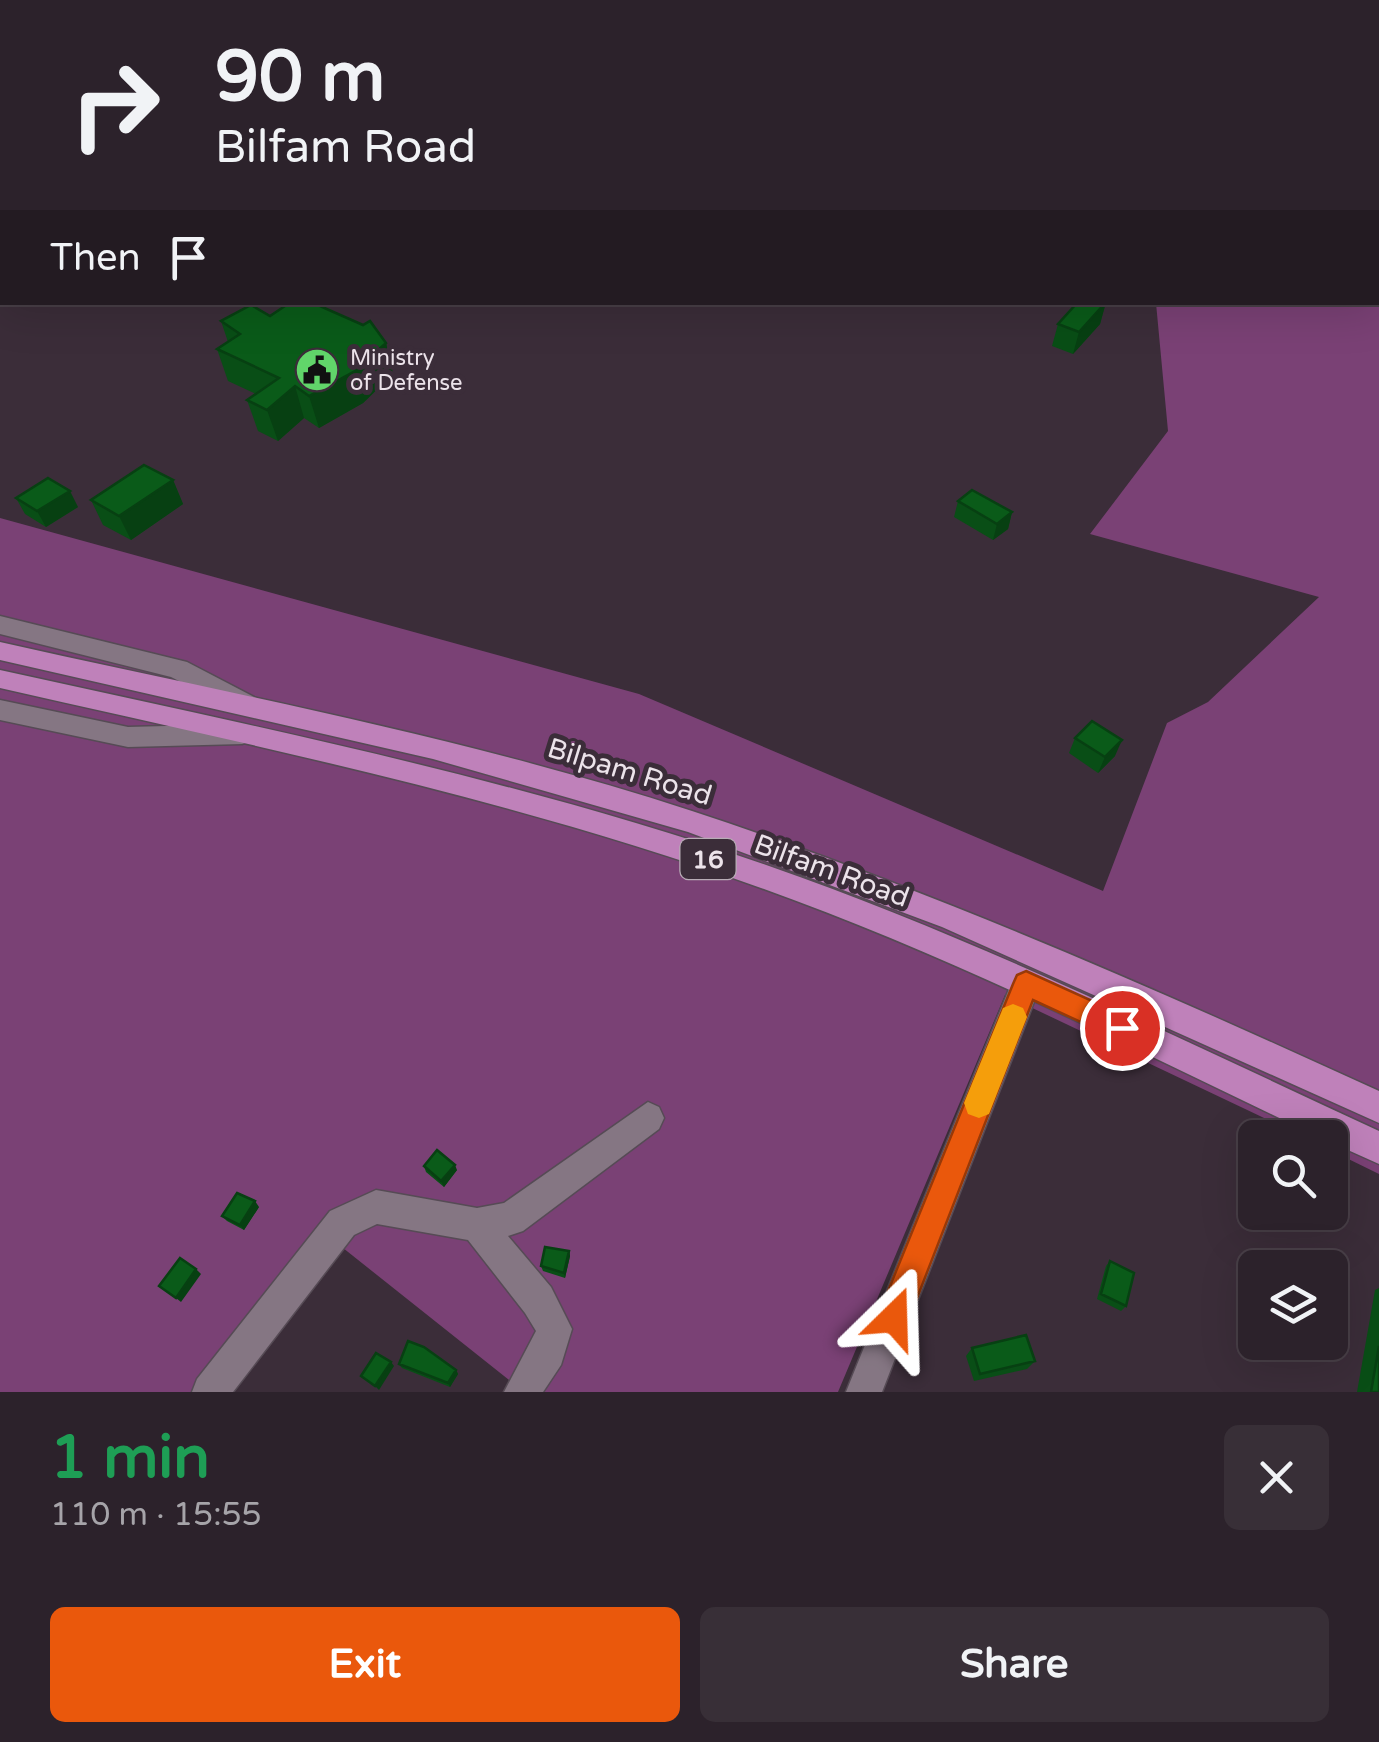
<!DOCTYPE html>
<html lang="en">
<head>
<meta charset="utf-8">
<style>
	:root { --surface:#2c222b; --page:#382f37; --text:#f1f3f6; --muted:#a6a4a9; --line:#483f47; --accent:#ea580c }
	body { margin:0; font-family:"Varela Round",sans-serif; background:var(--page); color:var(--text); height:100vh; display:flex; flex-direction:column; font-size:38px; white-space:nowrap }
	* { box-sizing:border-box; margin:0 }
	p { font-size:32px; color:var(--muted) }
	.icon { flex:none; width:55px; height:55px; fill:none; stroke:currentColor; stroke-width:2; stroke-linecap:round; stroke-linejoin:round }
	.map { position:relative; height:1392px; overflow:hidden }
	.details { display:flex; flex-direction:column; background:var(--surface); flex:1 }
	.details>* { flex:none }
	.banner { position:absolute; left:0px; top:0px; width:1380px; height:305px; box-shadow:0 10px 40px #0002,0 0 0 2px var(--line); background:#2c222b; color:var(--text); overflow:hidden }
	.tools { position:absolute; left:1238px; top:1120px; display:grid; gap:20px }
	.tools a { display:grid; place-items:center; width:110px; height:110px; border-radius:15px; background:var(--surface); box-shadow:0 10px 40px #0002,0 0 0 2px var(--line); font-size:50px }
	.pin { position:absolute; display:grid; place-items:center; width:85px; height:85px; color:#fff; margin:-42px; border:5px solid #fff; border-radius:50%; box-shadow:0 2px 10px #0007 }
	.me { position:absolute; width:110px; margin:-55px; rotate:22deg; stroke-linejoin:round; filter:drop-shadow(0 0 8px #0008) }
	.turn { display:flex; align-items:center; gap:35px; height:210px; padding:0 50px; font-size:45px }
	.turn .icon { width:130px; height:130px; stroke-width:2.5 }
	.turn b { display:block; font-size:70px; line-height:85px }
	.then { display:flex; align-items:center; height:95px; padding:0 50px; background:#0003; gap:20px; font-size:38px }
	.round { display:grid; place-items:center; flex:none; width:105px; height:105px; border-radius:15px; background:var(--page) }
	.overview { display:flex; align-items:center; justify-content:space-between; height:170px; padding:0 50px }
	h1 { font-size:60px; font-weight:700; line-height:75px; color:#1e9e55 }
	.cta { display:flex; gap:20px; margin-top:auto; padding:20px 50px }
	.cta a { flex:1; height:115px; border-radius:15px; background:var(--accent); color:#fff; font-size:40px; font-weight:700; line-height:115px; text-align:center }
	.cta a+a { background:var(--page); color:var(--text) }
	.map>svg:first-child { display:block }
	.green { fill:#7a4175 }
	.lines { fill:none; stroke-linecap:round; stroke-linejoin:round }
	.street-casing { stroke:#564b55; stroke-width:3 }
	.secondary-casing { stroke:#564b55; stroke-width:3 }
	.primary-casing { stroke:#564b55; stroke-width:3 }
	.street { fill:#857683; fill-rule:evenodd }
	.secondary { fill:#857683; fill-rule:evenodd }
	.primary { fill:#bf81ba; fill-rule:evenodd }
	.wall { fill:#094e16 }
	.shaded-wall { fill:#074012 }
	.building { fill:#0a5b19; stroke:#074012; stroke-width:2.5 }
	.route { fill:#ea580c; stroke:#983908; stroke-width:2.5 }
	.slow { fill:#f59e0b }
	.labels { text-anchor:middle; stroke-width:10; stroke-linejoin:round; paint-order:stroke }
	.far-poi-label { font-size:22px; fill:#ece3ea; stroke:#3b2d39; text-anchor:start }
	.shield { fill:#3b2d39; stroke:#b7acb5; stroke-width:2.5 }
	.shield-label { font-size:25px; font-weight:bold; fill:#ece3ea }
	.street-label { font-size:28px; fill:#ece3ea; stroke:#3b2d39 }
</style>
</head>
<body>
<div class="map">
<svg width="1379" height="1392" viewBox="0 0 1379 1392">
	<rect width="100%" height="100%" fill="#3b2d39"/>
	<path class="green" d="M 1192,0 L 1379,0 L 1379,1174 L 1330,1150 L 1330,1138 L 1304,1137 L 1005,995 L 838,1392 L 524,1392 L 333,1240 L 218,1392 L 0,1392 L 0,518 L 639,694 L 1103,891 L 1167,723 L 1208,702 L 1319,597 L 1090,534 L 1168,431 L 1156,303 L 1378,302 L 1378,2 Z"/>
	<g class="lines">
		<g class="street-casing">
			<path id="street" d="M 241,0 L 269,0 L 271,2 L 243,2 Z
				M 1026,970 L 1037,974 L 1041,984 L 882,1392 L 846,1392 L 1011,984 L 1015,974 Z
				M 648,1102 L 659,1107 L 664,1118 L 659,1129 L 523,1231 L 508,1236 L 551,1287 L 572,1329 L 561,1365 L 543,1392 L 504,1392 L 536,1331 L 525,1313 L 468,1240 L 377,1224 L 354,1235 L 233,1392 L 192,1392 L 197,1379 L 330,1211 L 376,1190 L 477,1208 L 504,1203 Z"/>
		</g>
		<g class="secondary-casing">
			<path id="secondary" d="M 0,616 L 187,662 L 256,698 L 260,705 L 256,712 L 247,715 L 171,677 L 0,634 Z
				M 0,700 L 128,727 L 242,724 L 251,727 L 255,734 L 251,741 L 242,744 L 128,747 L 0,720 Z"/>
		</g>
		<g class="primary-casing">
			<path id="primary" d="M 0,642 C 231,694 466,737 692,811 C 927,888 1154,988 1379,1091 L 1379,1123 L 942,927 L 688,832 L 433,759 L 0,660 Z
				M 0,670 C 258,727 519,779 769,866 C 978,939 1178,1038 1379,1131 L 1379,1164 L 1330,1142 L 1330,1138 L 1321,1138 C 1137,1050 954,957 761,888 C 515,799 255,746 0,688 Z"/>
		</g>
		<use href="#street" class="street"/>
		<use href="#secondary" class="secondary"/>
		<use href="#primary" class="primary"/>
	</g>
	<path class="wall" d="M 2,113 L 2,187 L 0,186 L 0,114 Z
		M 2,199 L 2,242 L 0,242 L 0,200 Z
		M 1071,302 L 1106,302 L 1100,324 L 1073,354 L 1052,346 L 1058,324 L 1074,307 L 1070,305 Z
		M 270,316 L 386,343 L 393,374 L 363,403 L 319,428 L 304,418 L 278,441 L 258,431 L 247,400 L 256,394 L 228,381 L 217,349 L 228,342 L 221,321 Z
		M 173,480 L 183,504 L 131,540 L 103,525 L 91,500 Z
		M 16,498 L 78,507 L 46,527 L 25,514 Z
		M 958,501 L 1012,512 L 1008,529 L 993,540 L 954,517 Z
		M 1075,738 L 1115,756 L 1098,773 L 1069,753 Z
		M 424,1166 L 457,1170 L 444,1187 L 426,1172 Z
		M 259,1207 L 244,1230 L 227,1221 L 222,1216 Z
		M 569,1251 L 570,1256 L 565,1278 L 543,1271 L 541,1266 Z
		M 1110,1261 L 1126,1306 L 1121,1311 L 1097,1299 L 1106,1266 Z
		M 1379,1288 L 1379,1392 L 1357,1392 L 1375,1290 Z
		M 972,1348 L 1035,1361 L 1027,1369 L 974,1381 L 966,1356 Z
		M 399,1364 L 456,1370 L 458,1374 L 450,1387 L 402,1368 Z"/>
	<path class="shaded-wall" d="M 104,0 L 127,0 L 123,2 L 100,2 Z
		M 1106,302 L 1100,324 L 1073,354 L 1079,332 Z
		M 386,343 L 393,374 L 363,403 L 319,428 L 309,396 Z
		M 295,386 L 304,418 L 278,441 L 267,410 Z
		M 173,480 L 183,504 L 131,540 L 119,516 Z
		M 70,491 L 78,507 L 46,527 L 37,511 Z
		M 1012,512 L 1008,529 L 993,540 L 997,524 Z
		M 1122,740 L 1115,756 L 1098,773 L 1105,757 Z
		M 455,1165 L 457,1170 L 444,1187 L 441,1181 Z
		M 255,1201 L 259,1207 L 244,1230 L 240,1225 Z
		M 569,1251 L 570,1256 L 565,1278 L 564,1273 Z
		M 196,1269 L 201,1274 L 181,1302 L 176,1298 Z
		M 391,1362 L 394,1366 L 379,1390 L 375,1386 Z
		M 456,1370 L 458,1374 L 450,1387 L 448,1383 Z"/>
	<path class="building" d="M 0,0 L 104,0 L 100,2 L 2,2 L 2,21 L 0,20 Z
		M 497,0 L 525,0 L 552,2 L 493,2 Z
		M 2,113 L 2,169 L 0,169 L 0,114 Z
		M 2,199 L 2,226 L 0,226 L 0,200 Z
		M 291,302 L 311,302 L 363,325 L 370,321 L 386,343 L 355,371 L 309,396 L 295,386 L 267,410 L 247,400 L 279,378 L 217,349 L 240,334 L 221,321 L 251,305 L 270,316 Z
		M 1078,302 L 1106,302 L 1079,332 L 1058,324 Z
		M 144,465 L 173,480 L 119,516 L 91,500 Z
		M 48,478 L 70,491 L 37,511 L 16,498 Z
		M 972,490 L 1012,512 L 997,524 L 958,501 Z
		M 1092,721 L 1122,740 L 1105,757 L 1075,738 Z
		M 437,1150 L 455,1165 L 441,1181 L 424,1166 Z
		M 237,1193 L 255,1201 L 240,1225 L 222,1216 Z
		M 545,1247 L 569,1251 L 564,1273 L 541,1266 Z
		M 180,1258 L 196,1269 L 176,1298 L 159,1286 Z
		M 1110,1261 L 1134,1273 L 1126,1306 L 1101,1294 Z
		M 1026,1335 L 1035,1361 L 980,1374 L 972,1348 Z
		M 408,1341 L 424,1347 L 456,1370 L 448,1383 L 399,1364 Z
		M 1379,1346 L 1379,1392 L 1371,1392 Z
		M 376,1353 L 391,1362 L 375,1386 L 361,1376 Z"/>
	<path class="route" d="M 1026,971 L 1132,1019 L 1136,1028 L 1132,1038 L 1122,1041 L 1033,1000 L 905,1329 L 894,1334 L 882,1329 L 877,1318 L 1013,984 L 1017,975 Z"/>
	<path class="slow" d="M 1013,1004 L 1023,1008 L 1027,1017 L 989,1114 L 979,1118 L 968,1114 L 964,1103 L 1003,1008 Z"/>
	<defs>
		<g id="civic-disc" transform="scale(2.25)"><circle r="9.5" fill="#61d56a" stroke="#3b2d39"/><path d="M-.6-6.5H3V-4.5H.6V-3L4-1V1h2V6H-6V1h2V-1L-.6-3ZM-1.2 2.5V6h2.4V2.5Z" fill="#111"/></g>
	</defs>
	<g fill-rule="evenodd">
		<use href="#civic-disc" x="317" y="370"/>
	</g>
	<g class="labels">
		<g class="far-poi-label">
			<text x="350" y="365">Ministry<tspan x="350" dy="25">of Defense</tspan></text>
		</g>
		<rect class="shield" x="680.5" y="839" width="55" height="40" rx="8"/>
		<g class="shield-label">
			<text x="708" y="868">16</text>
		</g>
		<g class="street-label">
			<text transform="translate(630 771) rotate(17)" y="10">Bilpam Road</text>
			<text transform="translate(832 870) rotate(20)" y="10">Bilfam Road</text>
		</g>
	</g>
</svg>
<div class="tools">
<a><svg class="icon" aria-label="search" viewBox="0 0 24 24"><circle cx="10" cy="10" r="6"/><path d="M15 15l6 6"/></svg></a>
<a><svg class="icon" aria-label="layers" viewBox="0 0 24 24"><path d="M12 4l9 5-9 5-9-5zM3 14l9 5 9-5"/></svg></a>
</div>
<div class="pin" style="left:1122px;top:1028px;background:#d93025"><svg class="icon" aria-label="arrive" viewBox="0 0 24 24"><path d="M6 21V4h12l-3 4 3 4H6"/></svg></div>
<svg class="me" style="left:894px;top:1318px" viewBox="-20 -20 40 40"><path d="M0-17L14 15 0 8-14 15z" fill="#ea580c" stroke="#fff" stroke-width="4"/></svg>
<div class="banner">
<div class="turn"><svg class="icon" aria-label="right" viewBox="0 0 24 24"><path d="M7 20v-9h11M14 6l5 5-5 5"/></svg><div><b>90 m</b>Bilfam Road</div></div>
<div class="then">Then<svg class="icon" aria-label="arrive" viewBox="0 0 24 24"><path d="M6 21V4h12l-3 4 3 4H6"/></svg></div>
</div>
</div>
<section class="details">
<div class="overview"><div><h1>1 min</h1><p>110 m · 15:55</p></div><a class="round"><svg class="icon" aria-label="close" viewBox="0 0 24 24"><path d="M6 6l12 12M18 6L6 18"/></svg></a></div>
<div class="cta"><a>Exit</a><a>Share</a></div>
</section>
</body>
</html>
